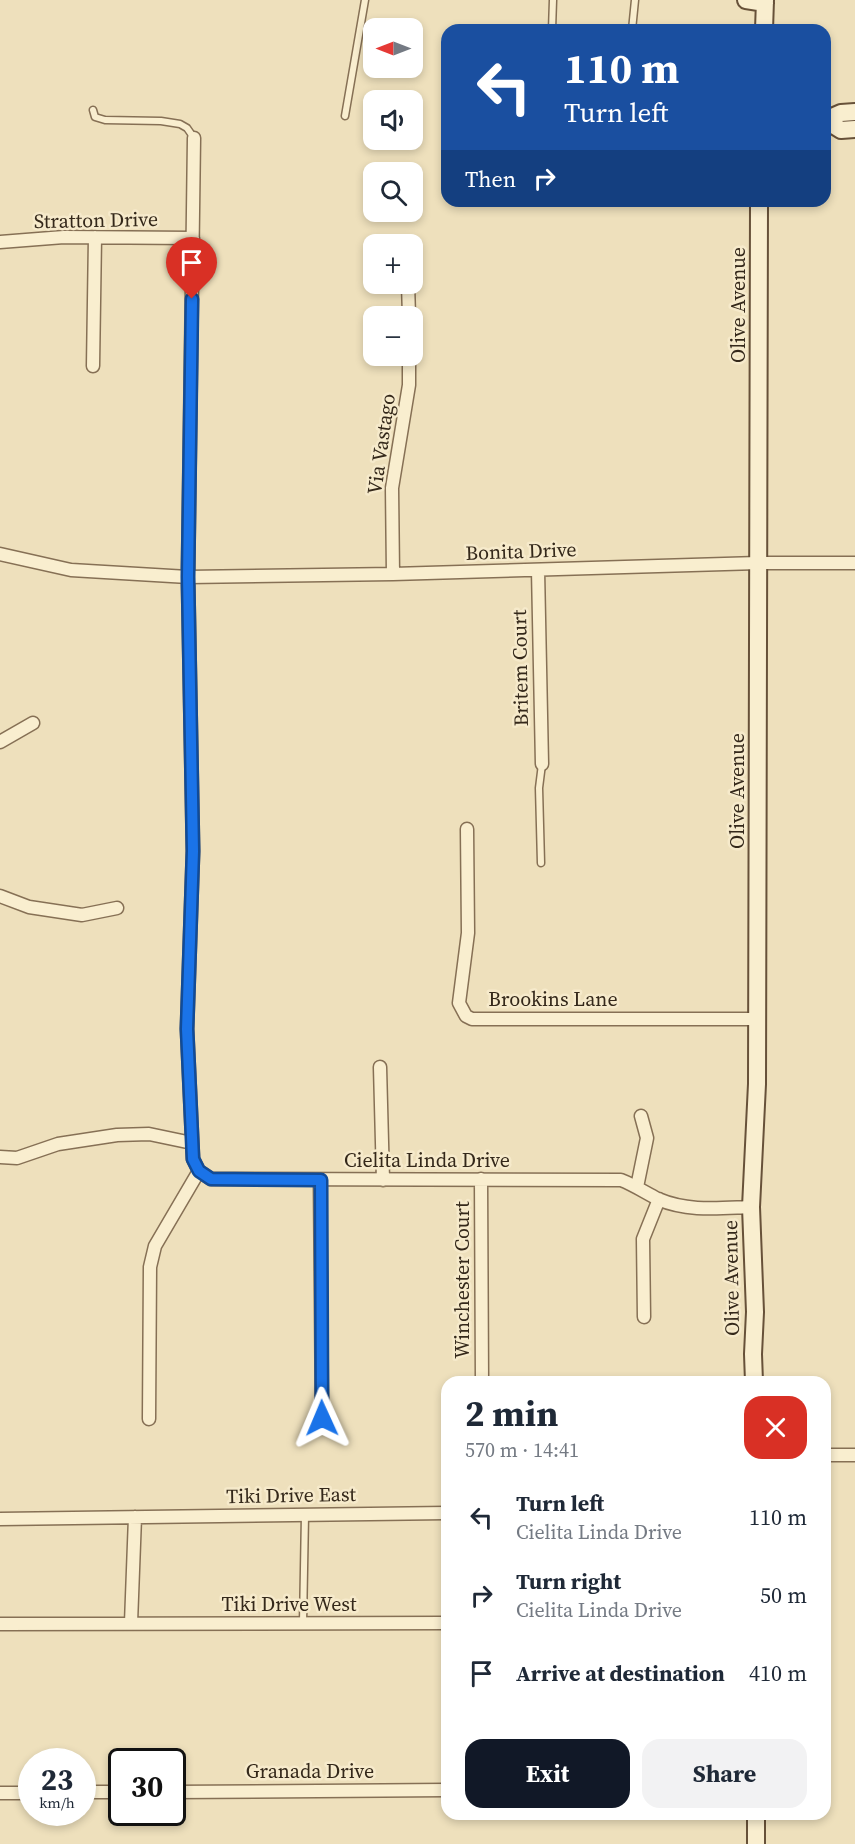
<!DOCTYPE html>
<html lang="en">
<head>
<meta charset="utf-8">
<style>
	:root { --surface:#fff; --page:#f2f2f3; --text:#1f2937; --muted:#747a83; --accent:#111827 }
	body { margin:0; font-family:"Source Serif 4",serif; background:var(--page); color:var(--text); height:100vh; display:flex; flex-direction:column; font-size:22px; white-space:nowrap }
	* { box-sizing:border-box; margin:0 }
	p { font-size:20px; color:var(--muted) }
	.icon { flex:none; width:33px; height:33px; fill:none; stroke:currentColor; stroke-width:2; stroke-linecap:round; stroke-linejoin:round }
	.map { position:relative; flex:1; overflow:hidden }
	.drawer { position:absolute; left:441px; top:1376px; width:390px; height:444px; display:flex; flex-direction:column; background:var(--surface); border-radius:18px; box-shadow:0 3px 9px #0003 }
	.drawer>* { flex:none }
	.guide { position:absolute; left:441px; top:24px; width:390px; height:183px; border-radius:18px; box-shadow:0 3px 9px #0003; background:#1a4fa0; color:#fff; overflow:hidden }
	.needle { width:39px; rotate:270deg }
	.tools { position:absolute; left:363px; top:18px; display:grid; gap:12px }
	.tools a { display:grid; place-items:center; width:60px; height:60px; border-radius:12px; background:var(--surface); box-shadow:0 3px 9px #0003; font-size:30px }
	.speed { position:absolute; left:18px; top:1748px; display:flex; gap:12px; font-size:30px; font-weight:700; text-align:center }
	.speed>* { display:grid; place-content:center; width:78px; height:78px; border-radius:50%; background:var(--surface); box-shadow:0 3px 9px #0003; line-height:1 }
	.speed small { font-size:15px; font-weight:400 }
	.speed .limit { border:3px solid #111; border-radius:9px; background:#fff; color:#111 }
	.pin { position:absolute; display:grid; place-items:center; width:51px; height:51px; color:#fff; margin:-62px -26px; border-radius:50% 50% 50% 0; rotate:-45deg; box-shadow:0 0 6px #0007 }
	.pin .icon { rotate:45deg }
	.me { position:absolute; width:66px; margin:-33px; rotate:359deg; stroke-linejoin:round; filter:drop-shadow(0 0 4px #0008) }
	.turn { display:flex; align-items:center; gap:21px; height:126px; padding:0 24px; font-size:27px }
	.turn .icon { width:78px; height:78px; stroke-width:2.5 }
	.turn b { display:block; font-size:42px; line-height:51px }
	.then { display:flex; align-items:center; height:57px; padding:0 24px; background:#0003; gap:12px; font-size:22px }
	.round { display:grid; place-items:center; flex:none; width:63px; height:63px; border-radius:18px; background:var(--page) }
	.overview { display:flex; align-items:center; justify-content:space-between; height:102px; padding:0 24px }
	h1 { font-size:36px; font-weight:700; line-height:45px }
	.action { display:flex; gap:12px; margin-top:auto; padding:12px 24px }
	.action a { flex:1; height:69px; border-radius:18px; background:var(--accent); color:#fff; font-size:24px; font-weight:700; line-height:69px; text-align:center }
	.action a+a { background:var(--page); color:var(--text) }
	ul { padding:0; list-style:none }
	li { display:flex; align-items:center; gap:18px; height:78px; padding:0 24px }
	li div { flex:1 }
	li b { display:block; font-size:22px }
	li em { font-style:normal }
	.map>svg:first-child { display:block }
	.lines { fill:none; stroke-linecap:round; stroke-linejoin:round }
	.lane-casing { stroke:#867055; stroke-width:9 }
	.street-casing { stroke:#867055; stroke-width:15 }
	.secondary-casing { stroke:#675139; stroke-width:20 }
	.lane { stroke:#f9eecf; stroke-width:6 }
	.street { stroke:#f9eecf; stroke-width:12 }
	.secondary { stroke:#f9eecf; stroke-width:16 }
	.route-casing { stroke:#114b97; stroke-width:15 }
	.route { stroke:#1a73e8; stroke-width:10 }
	.labels { text-anchor:middle; stroke-width:5; stroke-linejoin:round; paint-order:stroke }
	.street-label { font-size:20px; fill:#34281a; stroke:#f6eacb }
</style>
</head>
<body>
<div class="map">
<svg width="855" height="1844" viewBox="0 0 855 1844">
	<rect width="100%" height="100%" fill="#eee0bc"/>
	<g class="lines">
		<g class="lane-casing">
			<path id="lane" d="M 552,30 L 553,0
				M 632,30 L 635,0
				M 93,110 L 95,117 L 105,120 L 161,121 L 180,124 L 187,128 L 194,138
				M 345,116 L 365,0
				M 541,863 L 539,788 L 542,764
				M 303,1623 L 305,1515"/>
		</g>
		<g class="street-casing">
			<path id="street" d="M 194,138 L 188,577 L 193,851 L 187,1029 L 193,1159 L 199,1171 L 211,1179 L 621,1180 C 634,1185 646,1193 658,1199 C 688,1212 720,1208 751,1207
				M 0,242 L 64,237 L 193,238
				M 408,284 L 409,316
				M 93,366 L 95,237
				M 0,554 L 71,570 L 188,577 L 393,574 L 758,563 L 855,563
				M 538,570 L 542,764
				M 393,574 L 392,488 L 409,385 L 409,356
				M 0,742 L 33,723
				M 467,829 L 468,933 L 459,1003 L 466,1016 L 472,1019 L 757,1019
				M 0,896 L 29,907 L 82,915 L 117,908
				M 380,1067 L 383,1180
				M 0,1157 L 17,1158 L 58,1144 L 117,1135 L 149,1134 L 192,1143
				M 481,1179 L 482,1382
				M 320,1180 L 322,1418
				M 637,1187 L 647,1138 L 641,1116
				M 644,1317 L 643,1239 L 659,1199
				M 149,1419 L 150,1267 L 155,1246 L 199,1171
				M 825,1455 L 855,1455
				M 0,1519 L 447,1513
				M 131,1623 L 135,1517
				M 0,1624 L 447,1623
				M 82,1792 L 122,1792
				M 172,1792 L 447,1790
				M 0,1793 L 32,1793"/>
		</g>
		<g class="secondary-casing">
			<path id="secondary" d="M 746,0 L 765,3
				M 764,30 L 765,0
				M 825,120 L 841,130 L 855,129
				M 825,120 L 841,113 L 855,112
				M 754,1382 L 753,1354 L 755,1312 L 751,1207 L 757,1084 L 759,201
				M 756,1814 L 756,1844"/>
		</g>
		<use href="#lane" class="lane"/>
		<use href="#street" class="street"/>
		<use href="#secondary" class="secondary"/>
	</g>
	<g class="lines">
		<g class="route-casing">
			<path id="route" d="M 192,299 L 188,577 L 193,851 L 187,1029 L 193,1159 L 199,1171 L 211,1179 L 321,1180 L 322,1418"/>
		</g>
		<use href="#route" class="route"/>
	</g>
	<g class="labels">
		<g class="street-label">
			<text transform="translate(96 220) rotate(-1)" y="7">Stratton Drive</text>
			<text transform="translate(738 305) rotate(-90)" y="7">Olive Avenue</text>
			<text transform="translate(381 444) rotate(-82)" y="7">Via Vastago</text>
			<text transform="translate(521 551) rotate(-2)" y="7">Bonita Drive</text>
			<text transform="translate(520 668) rotate(-91)" y="7">Britem Court</text>
			<text transform="translate(737 791) rotate(-90)" y="7">Olive Avenue</text>
			<text x="553" y="1006">Brookins Lane</text>
			<text x="427" y="1167">Cielita Linda Drive</text>
			<text transform="translate(731 1278) rotate(-91)" y="7">Olive Avenue</text>
			<text transform="translate(462 1280) rotate(-90)" y="7">Winchester Court</text>
			<text transform="translate(291 1495) rotate(-1)" y="7">Tiki Drive East</text>
			<text x="289" y="1611">Tiki Drive West</text>
			<text x="310" y="1778">Granada Drive</text>
		</g>
	</g>
</svg>
<div class="tools">
<a><svg class="needle" viewBox="-14 -14 28 28"><path d="M0-13l5 13h-10z" fill="#e53935"/><path d="M0 13l5-13h-10z" fill="#747a83"/></svg></a>
<a><svg class="icon" aria-label="sound" viewBox="0 0 24 24"><path d="M4 9h4l5-4v14l-5-4H4zM17 9q2 3 0 6"/></svg></a>
<a><svg class="icon" aria-label="search" viewBox="0 0 24 24"><circle cx="10" cy="10" r="6"/><path d="M15 15l6 6"/></svg></a>
<a>+</a>
<a>−</a>
</div>
<div class="speed"><div>23<small>km/h</small></div><div class="limit">30</div></div>
<div class="pin" style="left:192px;top:299px;background:#d93025"><svg class="icon" aria-label="arrive" viewBox="0 0 24 24"><path d="M6 21V4h12l-3 4 3 4H6"/></svg></div>
<svg class="me" style="left:322px;top:1418px" viewBox="-20 -20 40 40"><path d="M0-17L14 15 0 8-14 15z" fill="#1a73e8" stroke="#fff" stroke-width="4"/></svg>
<div class="guide">
<div class="turn"><svg class="icon" aria-label="left" viewBox="0 0 24 24"><path d="M17 20v-9H6M10 6l-5 5 5 5"/></svg><div><b>110 m</b>Turn left</div></div>
<div class="then">Then<svg class="icon" aria-label="right" viewBox="0 0 24 24"><path d="M7 20v-9h11M14 6l5 5-5 5"/></svg></div>
</div>
<section class="drawer">
<div class="overview"><div><h1>2 min</h1><p>570 m · 14:41</p></div><a class="round" style="background:#d93025;color:#fff"><svg class="icon" aria-label="close" viewBox="0 0 24 24"><path d="M6 6l12 12M18 6L6 18"/></svg></a></div>
<ul>
<li><svg class="icon" aria-label="left" viewBox="0 0 24 24"><path d="M17 20v-9H6M10 6l-5 5 5 5"/></svg><div><b>Turn left</b><p>Cielita Linda Drive</p></div><em>110 m</em></li>
<li><svg class="icon" aria-label="right" viewBox="0 0 24 24"><path d="M7 20v-9h11M14 6l5 5-5 5"/></svg><div><b>Turn right</b><p>Cielita Linda Drive</p></div><em>50 m</em></li>
<li><svg class="icon" aria-label="arrive" viewBox="0 0 24 24"><path d="M6 21V4h12l-3 4 3 4H6"/></svg><div><b>Arrive at destination</b></div><em>410 m</em></li>
</ul>
<div class="action"><a>Exit</a><a>Share</a></div>
</section>
</div>
</body>
</html>
